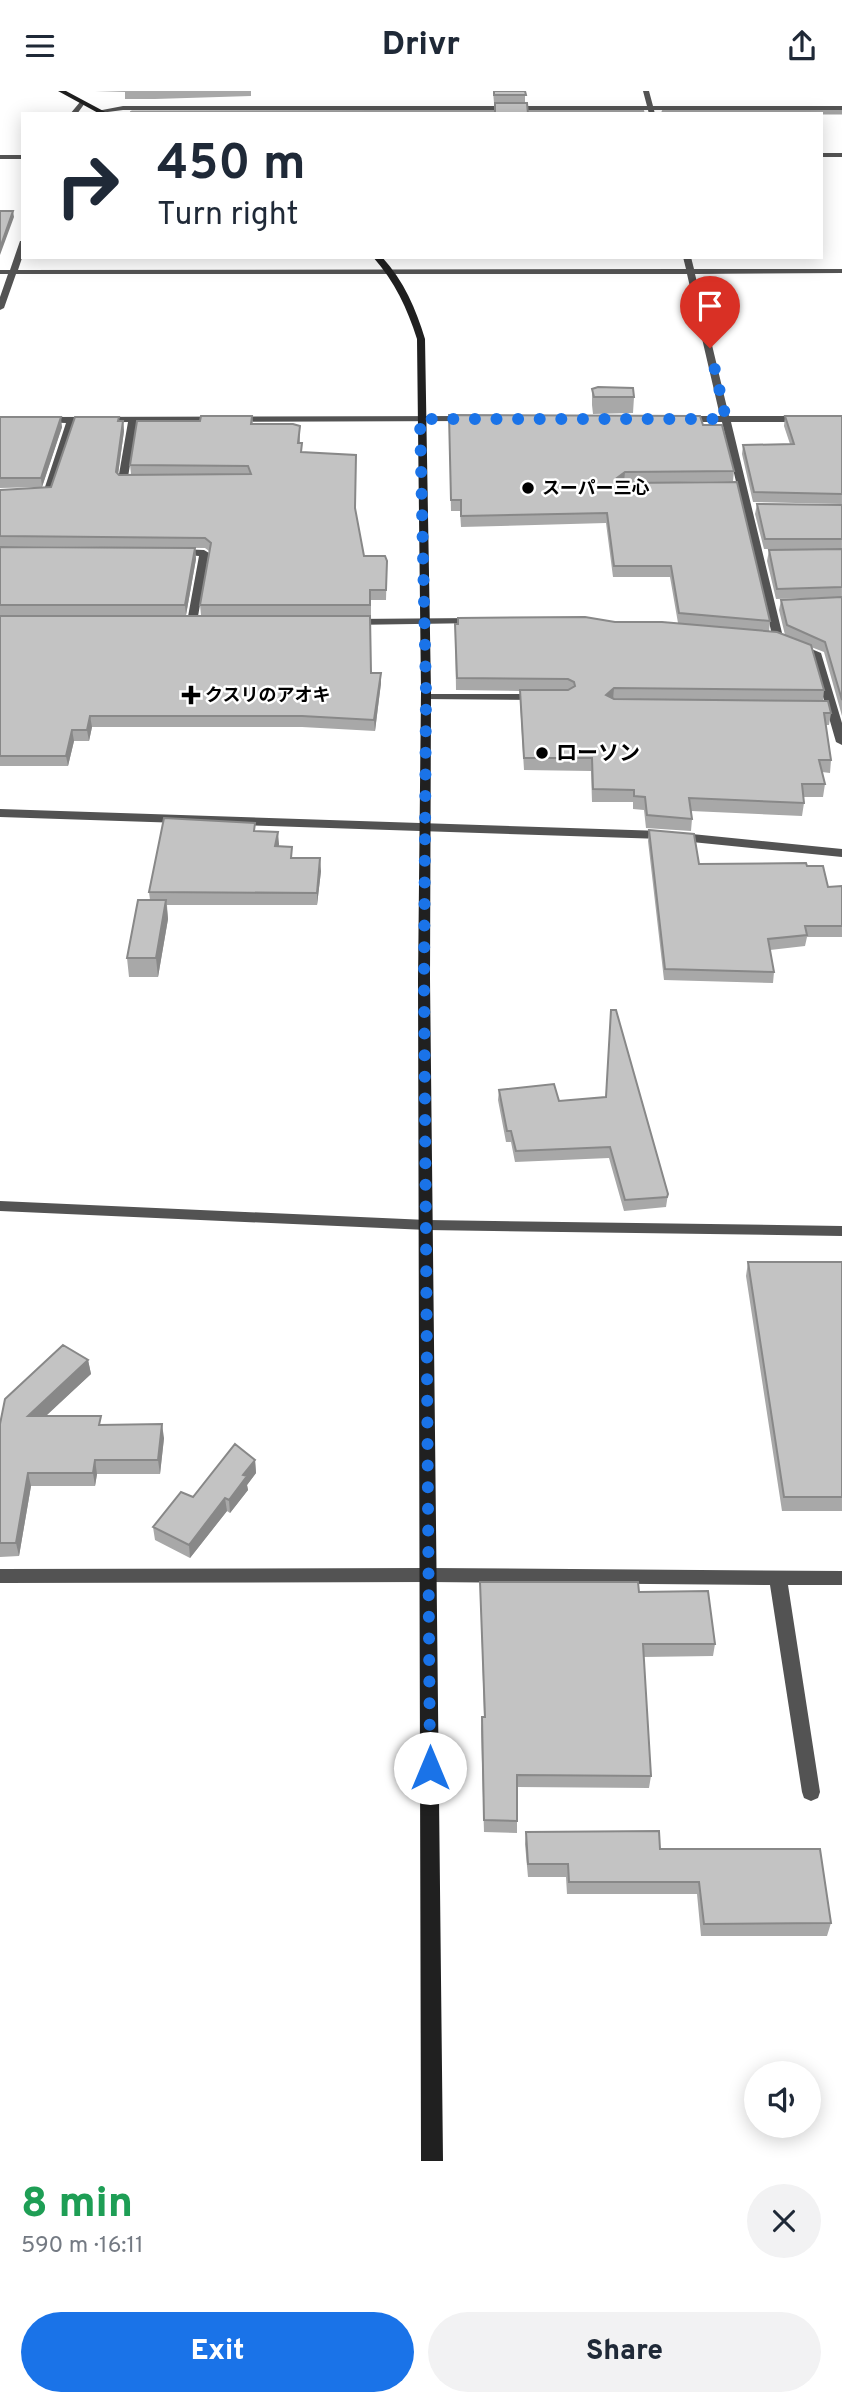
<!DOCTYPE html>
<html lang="en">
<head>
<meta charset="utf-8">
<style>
	:root { --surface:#fff; --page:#f2f2f3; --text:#1f2937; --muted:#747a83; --accent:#1a73e8 }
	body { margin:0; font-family:Overpass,"Noto Sans JP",sans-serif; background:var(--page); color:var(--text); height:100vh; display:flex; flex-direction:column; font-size:26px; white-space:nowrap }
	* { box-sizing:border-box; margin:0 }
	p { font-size:23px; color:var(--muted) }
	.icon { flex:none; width:38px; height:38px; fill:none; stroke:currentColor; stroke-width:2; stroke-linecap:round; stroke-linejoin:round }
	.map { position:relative; height:2070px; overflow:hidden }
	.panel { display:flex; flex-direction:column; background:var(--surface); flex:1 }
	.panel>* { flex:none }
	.top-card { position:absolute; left:21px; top:21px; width:802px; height:147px; border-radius:0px; box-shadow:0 4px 18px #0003; background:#fff; color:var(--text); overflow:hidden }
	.buttons { position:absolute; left:744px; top:1970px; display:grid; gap:14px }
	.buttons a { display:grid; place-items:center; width:77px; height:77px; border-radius:50%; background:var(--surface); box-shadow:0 4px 18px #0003; font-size:35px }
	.pin { position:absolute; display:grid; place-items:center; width:60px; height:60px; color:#fff; margin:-72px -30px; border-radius:50% 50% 50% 0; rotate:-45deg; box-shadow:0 0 7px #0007 }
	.pin .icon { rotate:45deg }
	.me { position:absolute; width:77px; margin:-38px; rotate:0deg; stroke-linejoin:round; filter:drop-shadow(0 0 5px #0008) }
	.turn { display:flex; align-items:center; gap:24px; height:147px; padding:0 21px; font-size:32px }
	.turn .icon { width:91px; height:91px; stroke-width:2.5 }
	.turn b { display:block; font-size:49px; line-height:60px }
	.round { display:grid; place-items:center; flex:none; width:74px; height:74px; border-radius:37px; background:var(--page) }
	.overview { display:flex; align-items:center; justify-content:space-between; height:119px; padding:0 21px }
	h1 { font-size:42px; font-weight:800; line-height:52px; color:#1e9e55 }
	.action { display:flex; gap:14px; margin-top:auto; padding:14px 21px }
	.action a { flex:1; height:80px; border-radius:42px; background:var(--accent); color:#fff; font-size:28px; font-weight:800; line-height:80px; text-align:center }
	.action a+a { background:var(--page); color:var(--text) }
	header { display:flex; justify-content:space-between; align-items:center; height:91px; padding:0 21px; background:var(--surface); font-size:32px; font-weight:800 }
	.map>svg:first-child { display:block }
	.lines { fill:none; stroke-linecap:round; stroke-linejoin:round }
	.stream { stroke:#a1a1a1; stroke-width:5 }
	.street { fill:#535353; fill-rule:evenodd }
	.secondary { fill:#202020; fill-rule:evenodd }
	.wall { fill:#a8a8a8 }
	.shaded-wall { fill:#888 }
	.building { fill:#c3c3c3; stroke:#888; stroke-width:2 }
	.route { stroke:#1a73e8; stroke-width:12; stroke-dasharray:0 21.6 }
	.poi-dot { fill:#000; stroke:#fff; stroke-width:2.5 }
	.labels { text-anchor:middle; stroke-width:5; stroke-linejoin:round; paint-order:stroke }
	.far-poi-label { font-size:18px; font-weight:bold; fill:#000; stroke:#fff; text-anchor:start }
	.poi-label { font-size:21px; font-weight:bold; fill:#000; stroke:#fff; text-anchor:start }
</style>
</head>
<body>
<header><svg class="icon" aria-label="menu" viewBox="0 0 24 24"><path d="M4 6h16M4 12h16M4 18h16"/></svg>Drivr<svg class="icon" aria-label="share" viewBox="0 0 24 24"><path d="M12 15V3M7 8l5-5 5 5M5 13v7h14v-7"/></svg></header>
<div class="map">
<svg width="842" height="2070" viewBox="0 0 842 2070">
	<rect width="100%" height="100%" fill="#fff"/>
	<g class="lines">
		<path class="stream" d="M 664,21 L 842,21
			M 132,22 L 642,21"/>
		<path class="street" d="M 643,0 L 649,0 L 653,15 L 842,15 L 842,19 L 654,19 L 655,23 L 649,23 L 648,19 L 123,19 L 100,22 L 97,20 L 123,15 L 647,15 Z
			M 80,11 L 85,12 L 77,23 L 70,23 Z
			M 821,62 L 842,62 L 842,66 L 821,66 Z
			M 0,64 L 23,64 L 23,68 L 0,68 Z
			M 20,150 L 23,150 L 23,164 L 18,179 L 686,178 L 683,166 L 691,166 L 694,178 L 842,178 L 842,182 L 695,183 L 729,325 L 802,325 L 806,328 L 802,331 L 731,331 L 783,546 L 821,562 L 842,632 L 842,654 L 836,651 L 811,564 L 773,548 L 722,331 L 682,331 L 678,328 L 682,325 L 720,325 L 687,183 L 16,183 L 4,217 L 0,219 L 0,206 L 8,183 L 0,183 L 0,179 L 10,179 Z
			M 466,325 L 470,328 L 469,330 L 137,331 L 128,386 L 140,387 L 140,391 C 134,393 123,394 118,389 L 128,331 L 75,332 L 51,404 L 0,406 L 0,400 L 44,399 L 66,332 L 39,331 L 39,327 L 42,326 Z
			M 178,458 L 204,459 L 209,462 L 197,531 L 192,534 L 187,531 L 199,465 L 175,463 L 175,459 Z
			M 475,527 L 479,528 L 479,532 L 351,534 L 346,531 L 351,528 Z
			M 426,603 L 540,603 L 545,606 L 540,609 L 422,608 L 422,604 Z
			M 0,718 L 662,740 L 842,758 L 842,766 L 662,748 L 0,726 Z
			M 0,1110 L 427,1129 L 842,1135 L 842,1145 L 427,1139 L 0,1120 Z
			M 429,1477 L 842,1480 L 842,1494 L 788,1494 L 820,1701 L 818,1707 L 811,1710 L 804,1707 L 802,1701 L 770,1494 L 429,1491 L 0,1492 L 0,1478 Z"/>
		<path class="secondary" d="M 58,0 L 66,0 L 109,23 L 100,23 Z
			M 373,166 L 382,166 C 404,190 416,218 425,248 L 431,601 L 430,888 L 443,2070 L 421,2070 L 418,888 L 421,601 L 417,248 C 407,217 395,191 373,166 Z"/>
	</g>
	<path class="wall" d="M 95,0 L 251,0 L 251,5 L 155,8 L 125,8 L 125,1 Z
		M 493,0 L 525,0 L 525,12 L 528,23 L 494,23 L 495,12 L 494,12 Z
		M 592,298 L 634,306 L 633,322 L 593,323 L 592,314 Z
		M 449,324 L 703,334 L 734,380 L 733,390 L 624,392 L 770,530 L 769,541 L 785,544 L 779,519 L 781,509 L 842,506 L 842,625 L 824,561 L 811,556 L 824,599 L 823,610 L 831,622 L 829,634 L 826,634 L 831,669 L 830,682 L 822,681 L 825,693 L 823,706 L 803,706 L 804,712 L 802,725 L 691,720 L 692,728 L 691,740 L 646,737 L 644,719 L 633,718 L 633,711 L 592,711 L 591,680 L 524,679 L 520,611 L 520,600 L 456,599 L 455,533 L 615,531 L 678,532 L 670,486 L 613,486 L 606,432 L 461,436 L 460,420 L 451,420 Z
		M 252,325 L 253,333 L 300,335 L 300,352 L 302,361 L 355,419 L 364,465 L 387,470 L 386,509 L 371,509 L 371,524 L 201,524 L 200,514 L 209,460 L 205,457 L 0,455 L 0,399 L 51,396 L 119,330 L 123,330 L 124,340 L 118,383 L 131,383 L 130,374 L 200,330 Z
		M 785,325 L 842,325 L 842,413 L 753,411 L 742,363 L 743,354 L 790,353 L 784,335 Z
		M 0,326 L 62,336 L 42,396 L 0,397 Z
		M 757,413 L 842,414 L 842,458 L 764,458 L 755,423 Z
		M 0,456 L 195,457 L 196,468 L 186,524 L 0,524 Z
		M 842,458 L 842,506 L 776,508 L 767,470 L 769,459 Z
		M 0,525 L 371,582 L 381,592 L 375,640 L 302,636 L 92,636 L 89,650 L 74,650 L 68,675 L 0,675 Z
		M 649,739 L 699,773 L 807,775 L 828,796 L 842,795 L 842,846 L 807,846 L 805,855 L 770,859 L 774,881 L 773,892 L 664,889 L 648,750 Z
		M 255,740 L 279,753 L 279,755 L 292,767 L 321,780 L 317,814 L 167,814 L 168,828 L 158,886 L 129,886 L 127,867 L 150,809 L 149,801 Z
		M 499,999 L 559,1010 L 668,1103 L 666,1116 L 624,1120 L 609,1067 L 515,1071 L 511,1051 L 506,1051 L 498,1009 Z
		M 748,1171 L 842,1171 L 842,1420 L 782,1420 L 746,1185 Z
		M 88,1269 L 91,1283 L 45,1325 L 102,1334 L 164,1347 L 160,1383 L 97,1383 L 95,1395 L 31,1395 L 19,1465 L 0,1466 L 0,1333 Z
		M 255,1369 L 256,1382 L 247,1394 L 248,1399 L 230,1422 L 227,1420 L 190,1467 L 155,1449 L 153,1436 L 193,1406 Z
		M 480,1491 L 639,1501 L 715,1553 L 713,1565 L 643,1566 L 651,1685 L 649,1697 L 517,1696 L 517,1742 L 484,1741 L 481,1638 L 482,1626 L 484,1626 Z
		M 526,1741 L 660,1758 L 831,1832 L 827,1845 L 701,1845 L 697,1803 L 567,1803 L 566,1786 L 528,1786 L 525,1753 Z"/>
	<path class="shaded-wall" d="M 13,120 L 14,126 L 0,164 L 0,157 Z
		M 61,326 L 62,336 L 42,396 L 41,387 Z
		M 123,330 L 124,340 L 117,391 L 116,381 Z
		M 625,381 L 624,391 L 617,387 Z
		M 195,457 L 196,468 L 186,524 L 185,514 Z
		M 381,582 L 381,592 L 375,640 L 374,629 Z
		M 614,597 L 613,609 L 606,604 Z
		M 90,625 L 92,636 L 89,650 L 87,639 Z
		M 72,639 L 74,650 L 68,675 L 66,665 Z
		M 278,741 L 279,753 L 276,768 L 275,755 Z
		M 320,767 L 321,780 L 317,814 L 317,802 Z
		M 166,809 L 168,828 L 158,886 L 156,867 Z
		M 88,1269 L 91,1283 L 31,1339 L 28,1325 Z
		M 162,1333 L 164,1347 L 160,1383 L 158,1369 Z
		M 95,1369 L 97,1383 L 95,1395 L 93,1382 Z
		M 255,1369 L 256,1382 L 247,1394 L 248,1399 L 230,1422 L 229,1409 L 243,1384 Z
		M 28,1382 L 31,1395 L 19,1465 L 16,1452 Z
		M 225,1407 L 227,1420 L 190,1467 L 189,1454 Z"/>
	<path class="building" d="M 494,0 L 525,0 L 526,4 L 494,4 Z
		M 495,12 L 527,12 L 528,23 L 495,23 Z
		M 0,120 L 13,120 L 0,157 Z
		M 598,296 L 633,297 L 634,306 L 594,306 L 592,298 Z
		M 449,324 L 700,325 L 703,334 L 722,334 L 734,380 L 625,381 L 617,387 L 625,392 L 737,391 L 770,530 L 679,522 L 671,475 L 614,475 L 607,422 L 461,425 L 461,409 L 451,409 Z
		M 201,325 L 252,325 L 251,333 L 293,333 L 300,335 L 298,352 L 302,352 L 301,361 L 356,364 L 355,417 L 364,465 L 385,465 L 387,470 L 386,499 L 370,499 L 370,514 L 200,514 L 211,452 L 205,447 L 0,445 L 0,399 L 51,396 L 75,326 L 119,326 L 118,330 L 123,330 L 116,381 L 119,384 L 251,383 L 248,375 L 130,374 L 137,330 L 200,330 Z
		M 785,325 L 842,325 L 842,403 L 754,401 L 743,354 L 794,353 Z
		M 0,326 L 61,326 L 41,387 L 0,387 Z
		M 757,413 L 842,414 L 842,448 L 765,448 Z
		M 0,456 L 195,457 L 185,514 L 0,514 Z
		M 842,458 L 842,496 L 777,498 L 769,459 Z
		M 842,506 L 842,609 L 825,551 L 787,534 L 781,509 Z
		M 0,525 L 370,525 L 371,582 L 381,582 L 374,629 L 302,625 L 90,625 L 87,639 L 72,639 L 66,665 L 0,665 Z
		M 585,526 L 615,531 L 662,531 L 777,541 L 811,554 L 824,599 L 614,597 L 606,604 L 614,608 L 828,610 L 831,622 L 824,622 L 831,669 L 819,669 L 825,693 L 802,693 L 804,712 L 689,707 L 692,728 L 647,724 L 645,706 L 634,705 L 634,699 L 593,698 L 592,667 L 524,667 L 520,599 L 568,599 L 575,595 L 574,591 L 568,588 L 457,587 L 455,533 L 458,533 L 458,527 Z
		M 164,727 L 255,732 L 254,740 L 278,741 L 275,755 L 292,756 L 291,767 L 320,767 L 317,802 L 149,801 Z
		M 649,739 L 694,743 L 699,773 L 806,772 L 807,775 L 823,775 L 828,796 L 842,795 L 842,835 L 805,835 L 807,844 L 768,848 L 774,881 L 665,878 Z
		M 138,809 L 166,809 L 156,867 L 127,867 Z
		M 611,919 L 616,919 L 668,1103 L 667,1106 L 625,1109 L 610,1056 L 516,1060 L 511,1040 L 507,1040 L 499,999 L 554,993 L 559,1010 L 606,1006 Z
		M 748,1171 L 842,1171 L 842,1406 L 784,1406 Z
		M 63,1254 L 88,1269 L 28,1325 L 101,1325 L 99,1334 L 162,1333 L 158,1369 L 95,1369 L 93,1382 L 28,1382 L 16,1452 L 0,1452 L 0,1333 L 5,1308 Z
		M 235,1353 L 255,1369 L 243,1384 L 247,1385 L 229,1409 L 225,1407 L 189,1454 L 153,1436 L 181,1401 L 193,1406 Z
		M 480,1491 L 638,1491 L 639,1501 L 708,1500 L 715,1553 L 643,1553 L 651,1685 L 517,1684 L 517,1730 L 484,1729 L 482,1626 L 485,1626 Z
		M 659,1740 L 660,1758 L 820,1758 L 831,1832 L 704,1833 L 699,1791 L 569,1791 L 568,1773 L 528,1773 L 526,1741 Z"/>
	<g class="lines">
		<path class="route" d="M 430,1677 L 424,888 L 426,601 L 420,328 L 726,328 L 710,257"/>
	</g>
	<g class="poi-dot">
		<circle cx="528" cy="397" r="7"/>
		<path d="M187.5 593.5h7v7h7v7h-7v7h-7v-7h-7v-7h7z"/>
		<circle cx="542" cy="662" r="7"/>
	</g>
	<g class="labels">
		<g class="far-poi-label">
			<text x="542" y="403">スーパー三心</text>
			<text x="205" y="610">クスリのアオキ</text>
		</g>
		<g class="poi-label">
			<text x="556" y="669">ローソン</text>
		</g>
	</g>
</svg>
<div class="buttons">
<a><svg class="icon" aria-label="sound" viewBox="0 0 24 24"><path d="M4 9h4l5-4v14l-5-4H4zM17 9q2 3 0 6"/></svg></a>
</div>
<div class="pin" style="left:710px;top:257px;background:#d93025"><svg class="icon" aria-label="arrive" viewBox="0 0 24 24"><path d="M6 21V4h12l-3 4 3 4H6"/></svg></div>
<svg class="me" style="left:430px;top:1677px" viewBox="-20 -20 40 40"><circle r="19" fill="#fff"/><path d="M0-13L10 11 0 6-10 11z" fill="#1a73e8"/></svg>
<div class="top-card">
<div class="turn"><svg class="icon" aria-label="right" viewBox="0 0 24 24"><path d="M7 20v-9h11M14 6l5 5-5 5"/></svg><div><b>450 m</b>Turn right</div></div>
</div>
</div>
<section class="panel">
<div class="overview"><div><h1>8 min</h1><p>590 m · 16:11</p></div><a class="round"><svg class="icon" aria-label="close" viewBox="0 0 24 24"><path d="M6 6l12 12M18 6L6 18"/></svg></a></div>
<div class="action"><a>Exit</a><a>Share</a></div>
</section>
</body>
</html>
